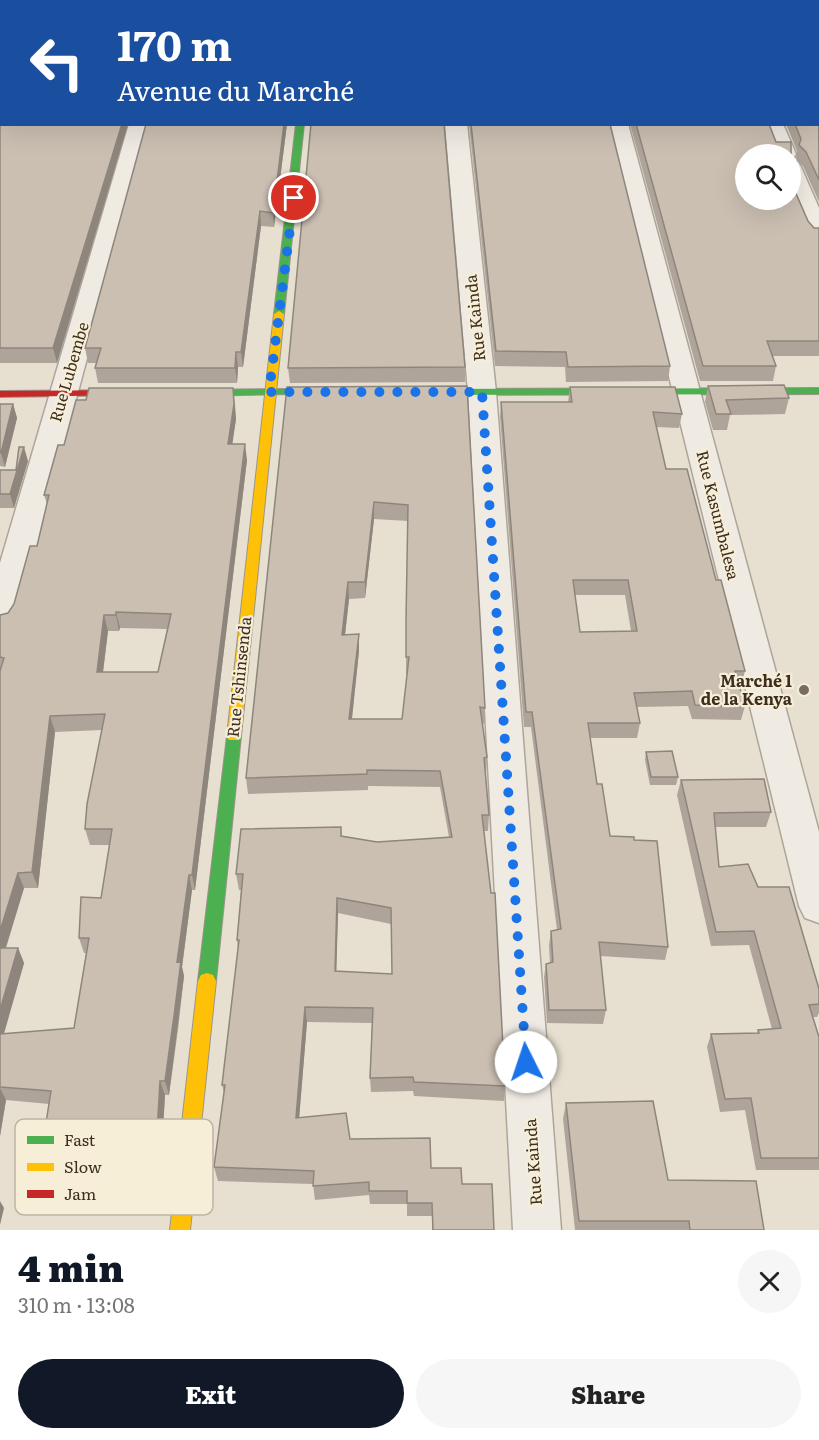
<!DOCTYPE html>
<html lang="en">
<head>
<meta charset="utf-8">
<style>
	:root { --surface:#fff; --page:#f6f6f6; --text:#222; --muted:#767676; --accent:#111827 }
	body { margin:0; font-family:Literata,serif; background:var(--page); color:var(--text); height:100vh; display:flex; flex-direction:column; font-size:22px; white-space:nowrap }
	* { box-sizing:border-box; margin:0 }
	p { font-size:20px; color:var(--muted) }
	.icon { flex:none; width:33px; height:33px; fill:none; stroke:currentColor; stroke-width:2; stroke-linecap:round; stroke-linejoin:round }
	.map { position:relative; height:1230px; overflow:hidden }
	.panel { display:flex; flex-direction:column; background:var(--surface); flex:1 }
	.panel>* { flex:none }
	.top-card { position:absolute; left:0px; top:0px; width:819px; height:126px; box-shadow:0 6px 24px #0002; background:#1a4fa0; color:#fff; overflow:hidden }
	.buttons { position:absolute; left:735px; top:144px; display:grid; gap:12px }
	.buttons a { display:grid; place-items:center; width:66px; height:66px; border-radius:50%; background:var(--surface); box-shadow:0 6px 24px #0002; font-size:30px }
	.pin { position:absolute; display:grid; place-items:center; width:51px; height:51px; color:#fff; margin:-26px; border:3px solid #fff; border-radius:50%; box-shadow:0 2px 6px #0007 }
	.me { position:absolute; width:66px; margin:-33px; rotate:356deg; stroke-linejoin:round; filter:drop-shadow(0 0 4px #0008) }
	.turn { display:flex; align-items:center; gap:21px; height:126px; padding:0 18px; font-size:27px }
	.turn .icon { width:78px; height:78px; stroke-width:2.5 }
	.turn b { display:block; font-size:42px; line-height:51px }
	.round { display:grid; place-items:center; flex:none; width:63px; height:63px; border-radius:32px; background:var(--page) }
	.overview { display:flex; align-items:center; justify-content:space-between; height:102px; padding:0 18px }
	h1 { font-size:36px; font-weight:800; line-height:45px; color:var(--accent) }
	.primary-button { display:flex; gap:12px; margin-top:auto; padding:12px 18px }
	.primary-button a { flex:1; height:69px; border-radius:36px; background:var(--accent); color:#fff; font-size:24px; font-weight:800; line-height:69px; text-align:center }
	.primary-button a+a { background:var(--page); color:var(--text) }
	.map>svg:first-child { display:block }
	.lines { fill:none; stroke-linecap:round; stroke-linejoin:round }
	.street-casing { stroke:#ada599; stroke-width:3 }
	.fast-casing { stroke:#9c958a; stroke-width:2 }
	.slow-casing { stroke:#9c958a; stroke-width:2 }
	.jam-casing { stroke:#9c958a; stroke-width:2 }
	.street { fill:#efebe3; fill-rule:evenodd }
	.fast { fill:#4caf50; fill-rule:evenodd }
	.slow { fill:#ffc107; fill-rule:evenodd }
	.jam { fill:#c62828; fill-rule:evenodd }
	.wall { fill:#afa499; fill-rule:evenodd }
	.shaded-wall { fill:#8e867d }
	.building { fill:#cbbfb2; stroke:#8e867d; stroke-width:1.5; fill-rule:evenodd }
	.route { stroke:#1a73e8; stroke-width:10; stroke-dasharray:0 18 }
	.poi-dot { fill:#786c5e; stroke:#f7eed8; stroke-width:2 }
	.labels { text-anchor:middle; stroke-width:4.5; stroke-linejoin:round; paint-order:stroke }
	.street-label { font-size:16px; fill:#3d2e20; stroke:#f7eed8 }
	.poi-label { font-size:16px; font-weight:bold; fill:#3d2e20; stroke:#f7eed8; text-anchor:end }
	.key { fill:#f7eed8; stroke:#bfb4a1; stroke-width:1.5 }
	.key-label { font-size:16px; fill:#3d2e20 }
</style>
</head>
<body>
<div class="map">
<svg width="819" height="1230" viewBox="0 0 819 1230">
	<rect width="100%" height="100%" fill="#e7e0d1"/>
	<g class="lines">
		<g class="street-casing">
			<path id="street" d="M 9,0 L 27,0 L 27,2 L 9,2 Z
				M 2,28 L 2,43 L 0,44 L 0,29 Z
				M 129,124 L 150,124 L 17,619 L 12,627 L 0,631 L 0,563 Z
				M 445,124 L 467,124 L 496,392 L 561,1230 L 513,1230 L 468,392 Z
				M 607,124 L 628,124 L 819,832 L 819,923 L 805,918 L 799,906 Z
				M 762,124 L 783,124 L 796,154 L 793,159 L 790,159 L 790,154 L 774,154 Z
				M 790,160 L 798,162 L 801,167 L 819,208 L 819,242 L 811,240 L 807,235 L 790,195 Z"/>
		</g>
		<g class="fast-casing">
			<path id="fast" d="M 296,124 L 304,124 L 284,314 L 279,317 L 274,314 Z
				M 819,388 L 819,394 L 422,395 L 416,392 L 422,389 Z
				M 289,389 L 293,390 L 293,394 L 188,396 L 182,393 L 188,390 Z
				M 234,730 L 239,732 L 241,736 L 216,981 L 213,987 L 207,989 L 201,987 L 198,981 L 227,736 L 229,732 Z"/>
		</g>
		<g class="slow-casing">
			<path id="slow" d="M 279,311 L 284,314 L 241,736 L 239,740 L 229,740 L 227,736 L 274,314 Z
				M 207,973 L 213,975 L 216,981 L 190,1230 L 170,1230 L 198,981 L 201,975 Z"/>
		</g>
		<g class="jam-casing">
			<path id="jam" d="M 133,390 L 139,393 L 137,395 L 0,397 L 0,391 Z"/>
		</g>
		<use href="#street" class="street"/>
		<use href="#fast" class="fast"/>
		<use href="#slow" class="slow"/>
		<use href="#jam" class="jam"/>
	</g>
	<path class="wall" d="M 819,0 L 819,202 L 803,166 L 796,159 L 797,151 L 786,124 L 818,124 L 818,2 Z
		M 0,88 L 2,124 L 128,124 L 57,363 L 0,363 Z
		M 146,124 L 287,124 L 274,227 L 261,226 L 243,367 L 238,367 L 237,383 L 98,383 L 95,368 L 97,363 L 88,363 L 85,348 Z
		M 469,124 L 610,124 L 670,366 L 668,381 L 566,382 L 565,367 L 495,366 Z
		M 630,124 L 769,124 L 791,182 L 808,221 L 814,228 L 819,228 L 819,356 L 773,356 L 776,366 L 773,381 L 700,381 Z
		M 465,367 L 465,382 L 290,383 L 288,368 Z
		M 467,386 L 485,708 L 484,724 L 482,724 L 487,757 L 486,774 L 485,774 L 489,815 L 488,831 L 484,831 L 505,1086 L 504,1101 L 414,1096 L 413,1091 L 371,1092 L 370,1078 L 372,1023 L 307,1022 L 299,1118 L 350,1139 L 431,1168 L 462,1184 L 494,1230 L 432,1230 L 432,1216 L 407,1216 L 407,1204 L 370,1204 L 369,1195 L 315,1200 L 313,1184 L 218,1181 L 214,1167 L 224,1093 L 222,1085 L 238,949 L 237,940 L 241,890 L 239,890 L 236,874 L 341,827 L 342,836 L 377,842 L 449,837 L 440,787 L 368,786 L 368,790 L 248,794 L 246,778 L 287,387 ZM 374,519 L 408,521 L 406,620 L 406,674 L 407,674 L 402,719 L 352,719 L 359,651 L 359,634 L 345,635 L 349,599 L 365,598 ZM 338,913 L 391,924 L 392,974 L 336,971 Z
		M 708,386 L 789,398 L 785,414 L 730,415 L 727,430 L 713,430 L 705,402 Z
		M 570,387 L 682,414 L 679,428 L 656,427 L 666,469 L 716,580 L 745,671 L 741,686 L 739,686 L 745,706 L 741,720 L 692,719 L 688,706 L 637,707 L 640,723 L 637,738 L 590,738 L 597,784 L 610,836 L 634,840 L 668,947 L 665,960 L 600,956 L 606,1010 L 603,1024 L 547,1023 L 544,977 L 546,964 L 550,963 L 549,945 L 551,931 L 557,930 L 531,727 L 524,727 L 500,417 L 501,402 L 568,402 ZM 575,595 L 625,595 L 631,631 L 580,632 Z
		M 235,403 L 236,419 L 232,444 L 247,460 L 195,890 L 192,890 L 182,967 L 184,976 L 178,1030 L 169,1095 L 165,1095 L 160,1181 L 45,1180 L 39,1167 L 49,1104 L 6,1100 L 0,1136 L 0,615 L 8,613 L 14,604 L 37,546 L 47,504 L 44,495 L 64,445 ZM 120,628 L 167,629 L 158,672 L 103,672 L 108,631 L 119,631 ZM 102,730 L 85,829 L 90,845 L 110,845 L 101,898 L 79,938 L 84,953 L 86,953 L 74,1028 L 4,1034 L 24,963 L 18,948 L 6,948 L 24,888 L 38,888 L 55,732 Z
		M 0,404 L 13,404 L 17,418 L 5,467 L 0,466 Z
		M 28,461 L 14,508 L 0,508 L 0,470 L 16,470 Z
		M 646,752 L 678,777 L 676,785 L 650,785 L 645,760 Z
		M 681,780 L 771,812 L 766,827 L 715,827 L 719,867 L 758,887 L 819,989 L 819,1013 L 817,1017 L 813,1017 L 819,1037 L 819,1170 L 756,1170 L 745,1110 L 720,1112 L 707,1047 L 711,1034 L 757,1033 L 758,1030 L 772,1029 L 749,945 L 711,946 L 677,795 Z
		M 566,1103 L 668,1180 L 764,1230 L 575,1230 L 563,1119 Z"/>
	<path class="shaded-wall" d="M 122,124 L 128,124 L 57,363 L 53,348 Z
		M 284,124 L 287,124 L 274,227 L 273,213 Z
		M 260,211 L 261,226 L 243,367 L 241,352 Z
		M 236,352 L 238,367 L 237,383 L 235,368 Z
		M 233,388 L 236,419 L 230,460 L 228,444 Z
		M 13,404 L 17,418 L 5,467 L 1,453 Z
		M 245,444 L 247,460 L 195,890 L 192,875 Z
		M 24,447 L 28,461 L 14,508 L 10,494 Z
		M 374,502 L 374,519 L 365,598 L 365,582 Z
		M 348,582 L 349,599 L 343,652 L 342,635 Z
		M 116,612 L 120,628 L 119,631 L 116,615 Z
		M 104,615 L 108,631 L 101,688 L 97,672 Z
		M 359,634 L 359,651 L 350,736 L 349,719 Z
		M 50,716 L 55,732 L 38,888 L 32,872 Z
		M 18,873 L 24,888 L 1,963 L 0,960 L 0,931 Z
		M 189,875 L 192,890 L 182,967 L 184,976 L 169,1095 L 165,1081 L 177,962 Z
		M 337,898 L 338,913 L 336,986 L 335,971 Z
		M 18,948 L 24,963 L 0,1047 L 0,1010 Z
		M 305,1007 L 307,1022 L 298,1132 L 296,1118 Z
		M 160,1081 L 165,1095 L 160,1181 L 155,1168 Z
		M 0,1088 L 6,1100 L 0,1136 Z
		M 0,1201 L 4,1208 L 0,1225 Z"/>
	<path class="building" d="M 42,0 L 818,0 L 819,180 L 806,152 L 799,145 L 801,139 L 795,124 L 818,124 L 818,2 L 42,2 Z
		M 2,84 L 2,124 L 122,124 L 53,348 L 0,348 L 0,88 Z
		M 146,124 L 284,124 L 273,213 L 260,211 L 241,352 L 236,352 L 235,368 L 95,368 L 101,348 L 85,348 Z
		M 311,124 L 444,124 L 465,367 L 288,368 Z
		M 471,124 L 610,124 L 670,366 L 568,367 L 566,352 L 496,351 Z
		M 636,124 L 769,124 L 776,142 L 791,142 L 791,182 L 808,221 L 814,228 L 819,228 L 819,341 L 767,341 L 776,366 L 703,366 ZM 746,154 L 790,154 L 790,200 L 746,200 Z
		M 784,385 L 789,398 L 726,400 L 731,414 L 716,414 L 708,386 Z
		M 467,386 L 485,708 L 480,707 L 487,757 L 484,758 L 489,815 L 482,815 L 491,893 L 495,893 L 505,1086 L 414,1082 L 413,1077 L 370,1078 L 373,1008 L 305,1007 L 296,1118 L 346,1113 L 350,1139 L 430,1138 L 431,1168 L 461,1168 L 462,1184 L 492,1184 L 494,1230 L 433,1230 L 432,1203 L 407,1203 L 407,1191 L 369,1191 L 369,1182 L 313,1186 L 314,1171 L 214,1167 L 225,1085 L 222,1085 L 239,940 L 237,940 L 243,874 L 236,874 L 241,829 L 341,827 L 341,836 L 377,842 L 452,837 L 440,771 L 367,770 L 367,774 L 246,778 L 287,387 ZM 374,502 L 408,505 L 406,620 L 406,657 L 409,657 L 402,719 L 349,719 L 359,634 L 342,635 L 348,582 L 365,582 ZM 337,898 L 391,908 L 392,974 L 335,971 Z
		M 570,387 L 675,387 L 682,414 L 653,412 L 666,469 L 687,469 L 716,580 L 721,580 L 745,671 L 735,671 L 745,706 L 695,705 L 692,691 L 634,693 L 640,723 L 588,723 L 597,784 L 602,784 L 610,836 L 634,837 L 634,840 L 657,841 L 668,947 L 599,942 L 606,1010 L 549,1010 L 546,964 L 553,962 L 551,931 L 561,929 L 532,712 L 526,712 L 501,402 L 572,402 ZM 573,580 L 628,580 L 637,631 L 580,632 Z
		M 89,388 L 233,388 L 234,404 L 228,444 L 245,444 L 192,875 L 189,875 L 177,962 L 181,961 L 174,1016 L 165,1081 L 160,1081 L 155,1168 L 39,1167 L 51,1091 L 0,1087 L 0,1034 L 74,1028 L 89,938 L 79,938 L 81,897 L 101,898 L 112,829 L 85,829 L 87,804 L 105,714 L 50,716 L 32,872 L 18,873 L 0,931 L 0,671 L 4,658 L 0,657 L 0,615 L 8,613 L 14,604 L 30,546 L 37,546 L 49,495 L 44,495 L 58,445 L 64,445 L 76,400 L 86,400 ZM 116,612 L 171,614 L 158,672 L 97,672 L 104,615 L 116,615 Z
		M 0,404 L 13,404 L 1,453 L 0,452 Z
		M 19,447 L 24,447 L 10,494 L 0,494 L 0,470 L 16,470 Z
		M 672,751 L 678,777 L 651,777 L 646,752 Z
		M 764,779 L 771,812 L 714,813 L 719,867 L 748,864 L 758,887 L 789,887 L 819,989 L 819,1004 L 809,1005 L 819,1037 L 819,1158 L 761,1158 L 751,1098 L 725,1099 L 711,1034 L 759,1033 L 758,1030 L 781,1028 L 754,931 L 716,932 L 681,780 Z
		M 0,948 L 18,948 L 0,1010 Z
		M 653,1101 L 668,1180 L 756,1181 L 764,1230 L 690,1230 L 689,1221 L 579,1221 L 566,1103 Z"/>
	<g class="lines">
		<path class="route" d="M 294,198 L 269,392 L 482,392 L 526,1062"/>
	</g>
	<circle class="poi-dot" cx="804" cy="690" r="6"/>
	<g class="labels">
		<g class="street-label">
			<text transform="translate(475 318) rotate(-96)" y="6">Rue Kainda</text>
			<text transform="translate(69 372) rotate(-74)" y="6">Rue Lubembe</text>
			<text transform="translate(718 515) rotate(76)" y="6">Rue Kasumbalesa</text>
			<text transform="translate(239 677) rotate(-84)" y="6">Rue Tshinsenda</text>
			<text transform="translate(533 1162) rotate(-94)" y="6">Rue Kainda</text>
		</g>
		<g class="poi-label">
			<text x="792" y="687">Marché 1<tspan x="792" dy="18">de la Kenya</tspan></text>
		</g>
	</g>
	<rect x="15" y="1119" width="198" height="96" rx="9" class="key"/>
	<rect x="27" y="1136" width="27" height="8" fill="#4caf50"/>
	<rect x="27" y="1163" width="27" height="8" fill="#ffc107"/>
	<rect x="27" y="1190" width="27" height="8" fill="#c62828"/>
	<g class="key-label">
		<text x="64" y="1146">Fast</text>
		<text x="64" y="1173">Slow</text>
		<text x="64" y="1200">Jam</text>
	</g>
</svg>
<div class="buttons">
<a><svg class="icon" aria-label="search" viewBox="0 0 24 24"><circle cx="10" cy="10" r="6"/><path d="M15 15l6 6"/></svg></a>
</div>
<div class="pin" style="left:294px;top:198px;background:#d93025"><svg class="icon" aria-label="arrive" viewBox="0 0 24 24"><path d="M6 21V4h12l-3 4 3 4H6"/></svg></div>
<svg class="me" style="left:526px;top:1062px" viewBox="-20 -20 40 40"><circle r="19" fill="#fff"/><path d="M0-13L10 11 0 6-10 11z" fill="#1a73e8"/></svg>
<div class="top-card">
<div class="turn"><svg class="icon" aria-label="left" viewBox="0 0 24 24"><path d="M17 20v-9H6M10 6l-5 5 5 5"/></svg><div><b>170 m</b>Avenue du Marché</div></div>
</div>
</div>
<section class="panel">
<div class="overview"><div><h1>4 min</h1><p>310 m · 13:08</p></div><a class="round"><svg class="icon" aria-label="close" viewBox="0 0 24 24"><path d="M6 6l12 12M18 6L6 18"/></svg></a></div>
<div class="primary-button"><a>Exit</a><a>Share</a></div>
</section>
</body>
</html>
